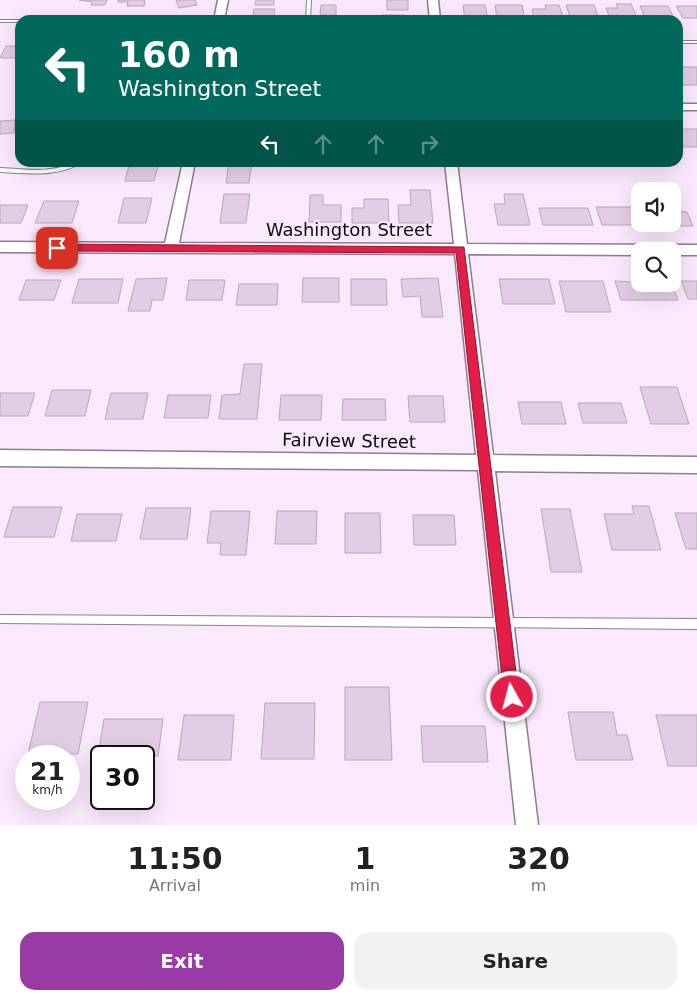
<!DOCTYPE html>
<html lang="en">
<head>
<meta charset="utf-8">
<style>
	:root { --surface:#fff; --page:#f2f2f2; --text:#222; --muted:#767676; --accent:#983ba5 }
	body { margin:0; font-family:"DejaVu Sans",sans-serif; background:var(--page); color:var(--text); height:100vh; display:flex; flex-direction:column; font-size:19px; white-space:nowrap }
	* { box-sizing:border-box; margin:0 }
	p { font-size:16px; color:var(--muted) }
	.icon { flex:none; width:28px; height:28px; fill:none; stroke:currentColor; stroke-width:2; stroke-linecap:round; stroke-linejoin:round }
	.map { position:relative; height:825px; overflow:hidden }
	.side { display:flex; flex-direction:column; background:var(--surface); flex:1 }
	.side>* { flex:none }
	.top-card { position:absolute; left:15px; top:15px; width:668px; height:152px; border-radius:15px; box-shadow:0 5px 20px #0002; background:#00695c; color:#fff; overflow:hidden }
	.fabs { position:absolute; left:631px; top:182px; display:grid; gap:10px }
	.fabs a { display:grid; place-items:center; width:50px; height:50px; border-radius:10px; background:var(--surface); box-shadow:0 5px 20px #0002; font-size:25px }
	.speed { position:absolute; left:15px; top:745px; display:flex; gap:10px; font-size:25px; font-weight:700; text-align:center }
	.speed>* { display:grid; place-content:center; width:65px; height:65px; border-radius:50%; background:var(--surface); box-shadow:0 5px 20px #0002; line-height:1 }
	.speed small { font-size:12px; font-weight:400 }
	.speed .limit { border:2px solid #111; border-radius:8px; background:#fff; color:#111 }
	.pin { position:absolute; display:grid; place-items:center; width:42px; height:42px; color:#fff; margin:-21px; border-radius:10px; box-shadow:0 2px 8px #0006 }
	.me { position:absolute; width:55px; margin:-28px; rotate:353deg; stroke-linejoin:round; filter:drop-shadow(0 0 4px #0008) }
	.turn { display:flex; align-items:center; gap:18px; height:105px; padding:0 20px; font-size:22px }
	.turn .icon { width:65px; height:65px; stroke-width:2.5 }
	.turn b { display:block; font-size:35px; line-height:42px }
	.lanes { display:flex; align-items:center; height:48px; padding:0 20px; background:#0003; justify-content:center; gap:25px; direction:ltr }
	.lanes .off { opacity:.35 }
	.eta { display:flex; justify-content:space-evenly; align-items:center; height:85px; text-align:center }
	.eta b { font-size:30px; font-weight:800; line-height:35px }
	.cta { display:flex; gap:10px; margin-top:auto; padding:10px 20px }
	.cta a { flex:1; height:58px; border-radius:15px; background:var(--accent); color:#fff; font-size:20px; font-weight:800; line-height:58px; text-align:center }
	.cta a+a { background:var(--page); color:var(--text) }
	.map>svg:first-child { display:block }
	.building { fill:#e3cde6; stroke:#bca6be }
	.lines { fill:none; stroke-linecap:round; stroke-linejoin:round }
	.service-casing { stroke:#907b92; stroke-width:2 }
	.minor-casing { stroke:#907b92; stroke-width:3 }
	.service { fill:#fff; fill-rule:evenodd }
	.minor { fill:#fff; fill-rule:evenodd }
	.route { fill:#e11d48; stroke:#92132f }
	.labels { text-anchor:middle; stroke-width:4; stroke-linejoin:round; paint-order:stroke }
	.street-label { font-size:18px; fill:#110a12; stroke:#fae8fc }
</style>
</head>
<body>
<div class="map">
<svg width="697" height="825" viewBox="0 0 697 825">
	<rect width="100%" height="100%" fill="#fae8fc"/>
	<path class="building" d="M 79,0 L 107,0 L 105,5 L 91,5 L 92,2 Z
		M 118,0 L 145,0 L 144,6 L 127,6 L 128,2 L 118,2 Z
		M 176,0 L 195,0 L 197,5 L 179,8 Z
		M 256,0 L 274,0 L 274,5 L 255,5 Z
		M 387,0 L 408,0 L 408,10 L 387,10 Z
		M 616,4 L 631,4 L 638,20 L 611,20 L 606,8 L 618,8 Z
		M 321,5 L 336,5 L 336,15 L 320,15 Z
		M 463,5 L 485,5 L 488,20 L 465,20 Z
		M 495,5 L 522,5 L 525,20 L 497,19 Z
		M 545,5 L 559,5 L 564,20 L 534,18 L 532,9 L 546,9 Z
		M 566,5 L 594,5 L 599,19 L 571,19 Z
		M 640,6 L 668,6 L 675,20 L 646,20 Z
		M 676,6 L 697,6 L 697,18 L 683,18 Z
		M 254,9 L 275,9 L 273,20 L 253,20 Z
		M 381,15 L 405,15 L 405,18 L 411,20 L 381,20 Z
		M 176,17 L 195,17 L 194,20 L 175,20 Z
		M 6,46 L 20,46 L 20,58 L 0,58 Z
		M 678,67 L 697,67 L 697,85 L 678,85 Z
		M 15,120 L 14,133 L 0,134 L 0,121 Z
		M 678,129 L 697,129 L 697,147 L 684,147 L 682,142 L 678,142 Z
		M 130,162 L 159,162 L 154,181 L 125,181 Z
		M 229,162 L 252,162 L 249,183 L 226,183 Z
		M 410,190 L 430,190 L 433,223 L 399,223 L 398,205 L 411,205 Z
		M 224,194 L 250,194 L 246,223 L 220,223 Z
		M 504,194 L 523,194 L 530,225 L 498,225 L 494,204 L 505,204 Z
		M 310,195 L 323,195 L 323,205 L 341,205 L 341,222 L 309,222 Z
		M 124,198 L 152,198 L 146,223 L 118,223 Z
		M 364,199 L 388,199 L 389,223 L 352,223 L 352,208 L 364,208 Z
		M 44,201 L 79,201 L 72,223 L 35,223 Z
		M 0,205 L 28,205 L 21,223 L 0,223 Z
		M 596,207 L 637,207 L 640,224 L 643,225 L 602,225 Z
		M 539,208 L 588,208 L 593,225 L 543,225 Z
		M 672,211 L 687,212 L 693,226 L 655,226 L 654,224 L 672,224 Z
		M 167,278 L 163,300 L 152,300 L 150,311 L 128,311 L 136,279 Z
		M 303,278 L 339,278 L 339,302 L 302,302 Z
		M 438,278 L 443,317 L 422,317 L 420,296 L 403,297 L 401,279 Z
		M 79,279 L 123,279 L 118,303 L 72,303 Z
		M 351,279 L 386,279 L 387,305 L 351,305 Z
		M 499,279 L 549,279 L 555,304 L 503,304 Z
		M 26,280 L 61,280 L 54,300 L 19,300 Z
		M 189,280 L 225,280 L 222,300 L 186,300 Z
		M 559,281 L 603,281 L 611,312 L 566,312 Z
		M 615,281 L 672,284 L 678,300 L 621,300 Z
		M 681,281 L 697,281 L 697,299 L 688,299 Z
		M 239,284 L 278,284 L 277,305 L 236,305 Z
		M 244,364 L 262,364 L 257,419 L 219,419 L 222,395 L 240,394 Z
		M 640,387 L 677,387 L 689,424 L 651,424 Z
		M 52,390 L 91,390 L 85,416 L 45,416 Z
		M 0,393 L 35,393 L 28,416 L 0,416 Z
		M 111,393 L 148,393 L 143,419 L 105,419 Z
		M 168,395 L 211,395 L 208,418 L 164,418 Z
		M 281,395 L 322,395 L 321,420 L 279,420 Z
		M 408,396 L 443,396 L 445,422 L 410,422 Z
		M 343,399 L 385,399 L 386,420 L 342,420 Z
		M 518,402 L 561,402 L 566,424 L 522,424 Z
		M 578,403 L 621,403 L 627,423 L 583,423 Z
		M 632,506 L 649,506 L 661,550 L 612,550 L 604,514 L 634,514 Z
		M 13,507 L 62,507 L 54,537 L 4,537 Z
		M 146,508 L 191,508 L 187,539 L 140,539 Z
		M 541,509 L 570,509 L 582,572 L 551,572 Z
		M 211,511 L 250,511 L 246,555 L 220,555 L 221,543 L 207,543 Z
		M 277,511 L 317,511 L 316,544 L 275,544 Z
		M 345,513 L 380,513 L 381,553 L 345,553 Z
		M 675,513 L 697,513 L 697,549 L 686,549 Z
		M 77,514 L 122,514 L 116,541 L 71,541 Z
		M 413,515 L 454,515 L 456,545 L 414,545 Z
		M 345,687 L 389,687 L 392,760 L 345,760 Z
		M 40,702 L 88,702 L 78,754 L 28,754 Z
		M 265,703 L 315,703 L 314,759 L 261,759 Z
		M 568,712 L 613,712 L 617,735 L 627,735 L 633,760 L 576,760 Z
		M 184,715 L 234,715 L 231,760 L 178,760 Z
		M 656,715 L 697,715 L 697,766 L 668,766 Z
		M 104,719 L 163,719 L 158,756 L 98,756 Z
		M 421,726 L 485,726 L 488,762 L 423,762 Z"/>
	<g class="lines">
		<g class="service-casing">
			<path id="service" d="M 307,0 L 311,0 L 310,20 L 306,20 Z
				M 0,20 L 22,20 L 20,20 L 20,22 L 0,22 Z
				M 678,41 L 697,41 L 697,43 L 678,43 Z
				M 74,162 L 82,162 C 59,178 26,173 0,172 L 0,168 C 24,169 52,174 74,162 Z
				M 0,615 L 697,619 L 697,629 L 0,623 Z"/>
		</g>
		<g class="minor-casing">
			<path id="minor" d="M 218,0 L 228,0 L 224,20 L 214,20 Z
				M 428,0 L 438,0 L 440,20 L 430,20 Z
				M 678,104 L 697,104 L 697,110 L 678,110 Z
				M 183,162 L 195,162 L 179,243 L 454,244 L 445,162 L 457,162 L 467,244 L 697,245 L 697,255 L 672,255 L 672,251 L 640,251 L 640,255 L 468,254 L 493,455 L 697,457 L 697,473 L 495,471 L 538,825 L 516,825 L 478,470 L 0,466 L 0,450 L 476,455 L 455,254 L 0,252 L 0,242 L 165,243 Z"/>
		</g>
		<use href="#service" class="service"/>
		<use href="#minor" class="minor"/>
	</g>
	<path class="route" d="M 57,244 L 464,247 L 519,697 L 517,702 L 512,704 L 506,702 L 504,697 L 456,253 L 57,251 L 52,248 Z"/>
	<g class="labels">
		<g class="street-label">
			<text x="349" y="236">Washington Street</text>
			<text transform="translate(349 441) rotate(1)" y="6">Fairview Street</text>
		</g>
	</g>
</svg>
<div class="fabs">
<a><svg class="icon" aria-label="sound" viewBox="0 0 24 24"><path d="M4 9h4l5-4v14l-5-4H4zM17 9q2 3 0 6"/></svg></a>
<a><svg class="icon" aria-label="search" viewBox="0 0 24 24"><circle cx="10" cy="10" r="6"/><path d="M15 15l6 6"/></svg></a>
</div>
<div class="speed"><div>21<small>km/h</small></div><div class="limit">30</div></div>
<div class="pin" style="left:57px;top:248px;background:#d93025"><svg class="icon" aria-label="arrive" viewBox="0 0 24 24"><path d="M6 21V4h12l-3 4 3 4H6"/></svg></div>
<svg class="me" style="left:512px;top:697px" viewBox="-20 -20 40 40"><circle r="17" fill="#e11d48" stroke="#fff" stroke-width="3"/><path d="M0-11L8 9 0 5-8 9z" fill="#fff"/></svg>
<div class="top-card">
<div class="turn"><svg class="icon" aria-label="left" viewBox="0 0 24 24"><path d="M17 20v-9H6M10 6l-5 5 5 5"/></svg><div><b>160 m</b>Washington Street</div></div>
<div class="lanes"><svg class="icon" aria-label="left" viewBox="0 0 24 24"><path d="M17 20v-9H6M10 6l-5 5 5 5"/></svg><svg class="icon off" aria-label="ahead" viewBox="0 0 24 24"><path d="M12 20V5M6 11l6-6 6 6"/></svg><svg class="icon off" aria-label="ahead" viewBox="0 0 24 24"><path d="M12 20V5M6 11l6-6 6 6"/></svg><svg class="icon off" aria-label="right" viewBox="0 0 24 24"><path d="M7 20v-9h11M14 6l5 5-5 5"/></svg></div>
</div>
</div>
<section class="side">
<div class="eta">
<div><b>11:50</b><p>Arrival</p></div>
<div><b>1</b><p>min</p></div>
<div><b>320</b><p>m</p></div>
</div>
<div class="cta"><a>Exit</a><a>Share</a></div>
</section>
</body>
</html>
